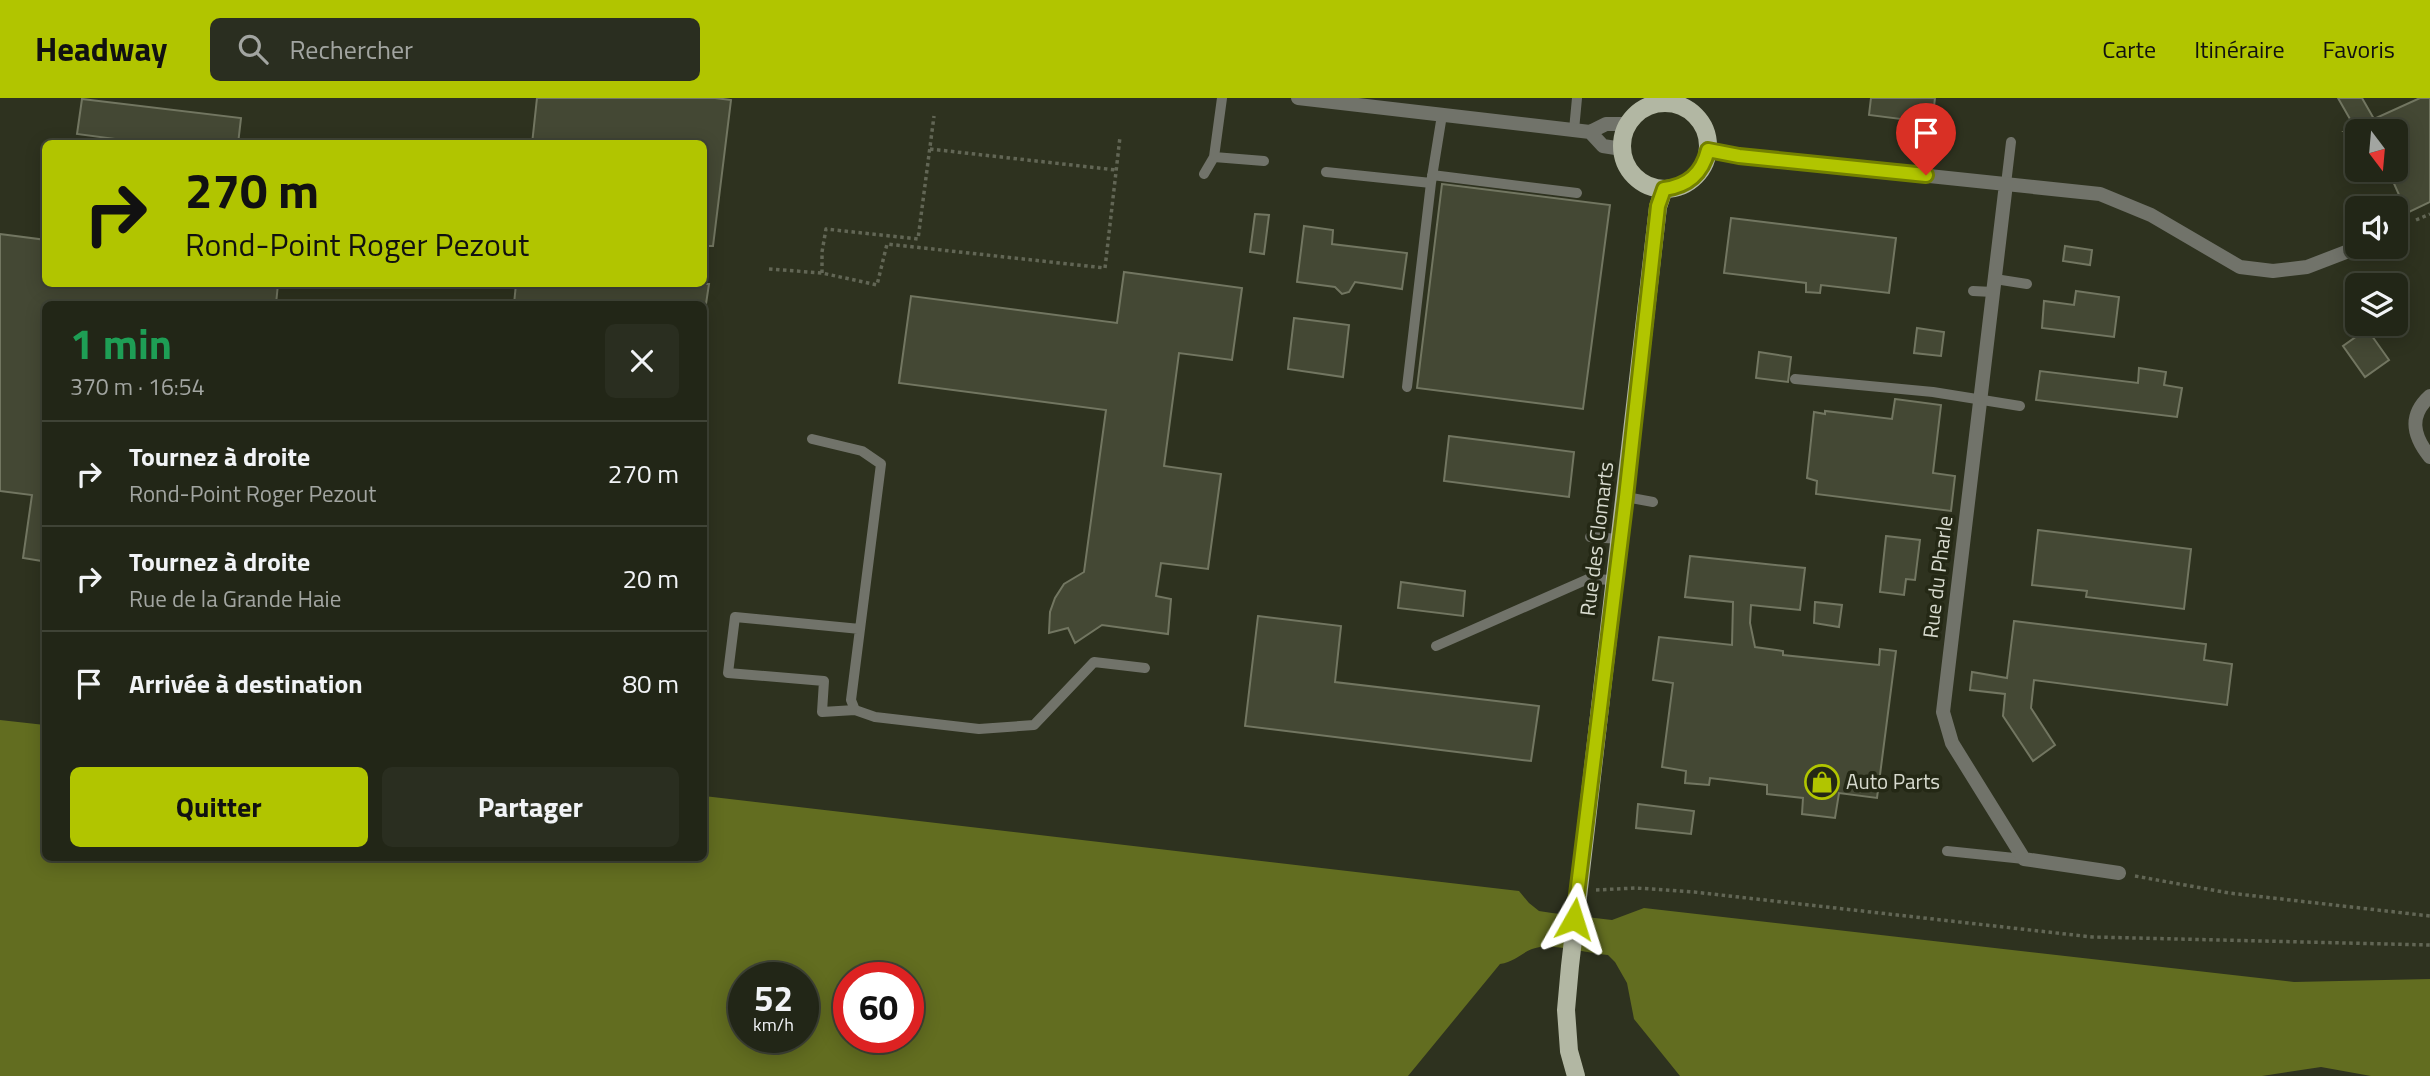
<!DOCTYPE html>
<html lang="fr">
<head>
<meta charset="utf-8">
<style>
	:root { --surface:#222617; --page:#2a2e20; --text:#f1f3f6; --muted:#a2a5a1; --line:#3f4336; --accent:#b1c500 }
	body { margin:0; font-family:"Titillium Web",sans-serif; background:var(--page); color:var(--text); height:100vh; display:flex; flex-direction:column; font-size:26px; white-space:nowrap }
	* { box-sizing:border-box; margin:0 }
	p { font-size:23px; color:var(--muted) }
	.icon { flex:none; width:38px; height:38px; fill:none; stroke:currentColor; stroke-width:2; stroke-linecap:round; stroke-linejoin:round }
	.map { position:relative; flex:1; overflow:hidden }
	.panel { position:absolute; left:42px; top:203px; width:665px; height:560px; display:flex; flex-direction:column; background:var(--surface); border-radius:10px; box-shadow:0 4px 18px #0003,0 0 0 2px var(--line) }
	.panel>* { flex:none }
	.top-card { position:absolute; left:42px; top:42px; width:665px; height:147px; border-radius:10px; box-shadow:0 4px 18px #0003,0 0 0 2px var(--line); background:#b1c500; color:#111; overflow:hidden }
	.needle { width:46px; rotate:164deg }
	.fabs { position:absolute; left:2345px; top:21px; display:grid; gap:14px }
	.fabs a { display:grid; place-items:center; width:63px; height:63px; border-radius:10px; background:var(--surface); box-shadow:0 4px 18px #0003,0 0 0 2px var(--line); font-size:35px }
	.speed { position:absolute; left:728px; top:864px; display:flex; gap:14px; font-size:35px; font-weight:700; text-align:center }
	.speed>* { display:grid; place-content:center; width:91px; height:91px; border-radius:50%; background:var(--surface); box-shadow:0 4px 18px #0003,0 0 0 2px var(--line); line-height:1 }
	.speed small { font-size:18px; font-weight:400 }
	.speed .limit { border:10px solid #d22; background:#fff; color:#111 }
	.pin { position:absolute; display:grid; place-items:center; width:60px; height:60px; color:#fff; margin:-72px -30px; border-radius:50% 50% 50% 0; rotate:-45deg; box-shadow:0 0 7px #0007 }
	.pin .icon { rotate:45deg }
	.me { position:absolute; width:77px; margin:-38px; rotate:6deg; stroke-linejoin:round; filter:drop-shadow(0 0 5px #0008) }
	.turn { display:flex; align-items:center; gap:24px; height:147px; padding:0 28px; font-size:32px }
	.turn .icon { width:91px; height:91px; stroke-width:2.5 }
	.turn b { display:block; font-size:49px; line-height:60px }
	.round { display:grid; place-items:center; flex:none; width:74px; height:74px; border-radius:10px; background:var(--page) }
	.head { display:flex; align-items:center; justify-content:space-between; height:119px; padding:0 28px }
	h1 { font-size:42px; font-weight:700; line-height:52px; color:#1e9e55 }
	.button { display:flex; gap:14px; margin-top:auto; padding:14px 28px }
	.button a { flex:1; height:80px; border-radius:10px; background:var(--accent); color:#111; font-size:28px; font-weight:700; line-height:80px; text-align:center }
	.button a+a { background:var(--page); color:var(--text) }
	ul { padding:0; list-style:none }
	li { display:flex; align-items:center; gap:21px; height:105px; padding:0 28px; border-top:2px solid var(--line) }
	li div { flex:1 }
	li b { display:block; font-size:26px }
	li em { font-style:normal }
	header { display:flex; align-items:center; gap:42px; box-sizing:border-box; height:98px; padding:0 35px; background:var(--accent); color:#111 }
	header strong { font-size:33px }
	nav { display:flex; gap:38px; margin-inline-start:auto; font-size:24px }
	.search { width:490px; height:63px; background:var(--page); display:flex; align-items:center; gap:18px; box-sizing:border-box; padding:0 24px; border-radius:10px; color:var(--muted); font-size:26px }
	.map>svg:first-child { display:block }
	.water { fill:#626d20; fill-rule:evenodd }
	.building { fill:#444834; stroke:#727661; stroke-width:2 }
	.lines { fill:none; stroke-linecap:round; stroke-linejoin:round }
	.path { stroke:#626655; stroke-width:3.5; stroke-dasharray:3.5 3.5; stroke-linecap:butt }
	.lane { stroke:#71736a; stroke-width:10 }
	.street { stroke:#71736a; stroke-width:14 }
	.primary { stroke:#b2b7a3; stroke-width:18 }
	.route-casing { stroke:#738000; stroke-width:18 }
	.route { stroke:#b1c500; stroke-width:12 }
	.labels { text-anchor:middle; stroke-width:7; stroke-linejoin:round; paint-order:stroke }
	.street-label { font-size:21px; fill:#d8dbcf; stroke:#242815 }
	.poi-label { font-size:21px; fill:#d8dbcf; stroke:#242815; text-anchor:start }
</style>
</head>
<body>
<header>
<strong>Headway</strong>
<div class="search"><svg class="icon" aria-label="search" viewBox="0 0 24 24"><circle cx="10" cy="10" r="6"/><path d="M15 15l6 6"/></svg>Rechercher</div>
<nav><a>Carte</a><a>Itinéraire</a><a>Favoris</a></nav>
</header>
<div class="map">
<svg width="2430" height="978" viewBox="0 0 2430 978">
	<rect width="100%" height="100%" fill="#2e321f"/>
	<path class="water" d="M 0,622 L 45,627 L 46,760 L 704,760 L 704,698 L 1519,793 L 1529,805 L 1539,813 L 1552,815 L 1612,822 L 1644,810 L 2294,884 L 2430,881 L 2430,978 L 2371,978 L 2321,969 L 2262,978 L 1680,978 L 1634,921 L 1627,885 L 1615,864 L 1608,857 C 1588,855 1560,847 1540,849 C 1524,851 1518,863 1500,866 L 1408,978 L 0,978 ZM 744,880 L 803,880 L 803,940 L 744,940 ZM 849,880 L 908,880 L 908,940 L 849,940 Z"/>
	<path class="building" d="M 537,0 L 715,0 L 731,2 L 713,148 L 704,148 L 704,46 L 532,46 Z
		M 1871,0 L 1935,0 L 1932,25 L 1869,17 Z
		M 2338,0 L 2362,0 L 2374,21 L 2420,0 L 2430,0 L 2430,104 L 2407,115 L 2388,72 L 2396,72 L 2396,33 L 2345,33 L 2354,28 Z
		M 82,1 L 241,20 L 238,46 L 153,46 L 77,36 Z
		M 1442,86 L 1610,107 L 1583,311 L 1417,290 Z
		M 1255,116 L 1269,117 L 1264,156 L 1250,154 Z
		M 1731,120 L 1896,140 L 1889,195 L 1821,187 L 1820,195 L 1806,194 L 1806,185 L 1724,175 Z
		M 1304,128 L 1333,132 L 1332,146 L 1407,155 L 1402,191 L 1355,184 L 1349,194 L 1342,196 L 1335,189 L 1297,184 Z
		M 0,136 L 46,142 L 46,186 L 278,186 L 276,206 L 46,206 L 46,438 L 42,463 L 23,460 L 32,397 L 0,393 Z
		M 2065,148 L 2092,152 L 2090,167 L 2063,163 Z
		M 1124,174 L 1242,190 L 1232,262 L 1179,255 L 1164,368 L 1221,376 L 1208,471 L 1161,465 L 1156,498 L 1171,501 L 1168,536 L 1102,527 L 1075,545 L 1068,530 L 1049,535 L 1050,514 L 1055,500 L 1064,486 L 1084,474 L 1106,312 L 899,285 L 911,198 L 1117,225 Z
		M 516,186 L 709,186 L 706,206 L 514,206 Z
		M 2076,193 L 2119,199 L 2114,239 L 2042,230 L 2044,203 L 2074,207 Z
		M 1294,220 L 1349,227 L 1343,279 L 1288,271 Z
		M 1917,230 L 1944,234 L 1941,258 L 1914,255 Z
		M 2367,231 L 2389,262 L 2365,279 L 2343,248 Z
		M 1759,254 L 1791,259 L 1788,284 L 1756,280 Z
		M 2139,270 L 2166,274 L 2164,287 L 2182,290 L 2177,319 L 2036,302 L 2040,273 L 2138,285 Z
		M 1895,301 L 1941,307 L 1933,375 L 1955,378 L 1951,413 L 1816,396 L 1817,383 L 1807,380 L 1814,314 L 1825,316 L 1825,313 L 1892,321 Z
		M 1449,338 L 1574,354 L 1569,399 L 1444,383 Z
		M 2038,432 L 2191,451 L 2184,511 L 2086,499 L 2087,493 L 2032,487 Z
		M 1886,438 L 1920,442 L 1915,482 L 1906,481 L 1904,497 L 1880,494 Z
		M 1690,458 L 1805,470 L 1800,512 L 1751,507 L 1750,525 L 1755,549 L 1783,553 L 1783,557 L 1879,567 L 1880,551 L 1896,553 L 1877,700 L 1839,695 L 1835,720 L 1802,716 L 1803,700 L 1767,696 L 1767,687 L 1710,680 L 1709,687 L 1685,685 L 1686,673 L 1662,669 L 1673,585 L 1653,582 L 1659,539 L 1732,547 L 1733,504 L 1685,499 Z
		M 1401,484 L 1465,493 L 1463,518 L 1398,510 Z
		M 1815,504 L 1842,507 L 1839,529 L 1814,525 Z
		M 1258,518 L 1341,528 L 1335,584 L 1539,608 L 1531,663 L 1245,628 Z
		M 2014,523 L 2206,546 L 2204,562 L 2232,566 L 2227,607 L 2034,582 L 2031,610 L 2055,647 L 2033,663 L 2003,618 L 2005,596 L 1970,592 L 1972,574 L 2007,580 Z
		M 1638,706 L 1694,713 L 1691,736 L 1636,730 Z"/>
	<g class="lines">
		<path class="path" d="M 930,51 L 1116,72
			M 2416,122 L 2430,116
			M 769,171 L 822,175 L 877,187 L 887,146 L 1105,170 L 1120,39
			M 822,175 L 822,154 L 826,131 L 918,141 L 934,18
			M 2135,778 L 2229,795 L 2430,818
			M 1596,792 L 1636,790 L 1694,794 L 2092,839 L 2430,847"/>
		<path class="lane" d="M 1574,32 L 1577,0
			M 1214,59 L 1264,63
			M 1326,74 L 1431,85
			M 1204,76 L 1214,59 L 1222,0
			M 1432,77 L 1577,95
			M 2006,86 L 2011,44
			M 1995,181 L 2027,186
			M 1973,193 L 1993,194
			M 1795,281 L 1933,294 L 2020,308
			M 1407,289 L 1431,85 L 1442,17
			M 812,341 L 862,353 L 881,366 L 851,602 L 855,612 L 875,619 L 979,631 L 1034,627 L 1094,564 L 1145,570
			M 1626,399 L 1653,404
			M 1590,439 L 1620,441
			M 1436,548 L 1588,481 L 1615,482
			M 855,612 L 822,614 L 824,583 L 728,575 L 735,519 L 860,531
			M 1947,753 L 2024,761"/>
		<path class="street" d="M 1298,0 L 1590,34 L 1606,26 L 1629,26
			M 1590,34 L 1603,48 L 1622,51
			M 1708,52 L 1739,58 L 2100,96 L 2151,117 L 2240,169 L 2273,173 L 2307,169 L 2359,149
			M 2006,86 L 1943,614 L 1952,645 L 2024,761 L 2119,775
			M 2396,131 L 2401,128
			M 2430,298 C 2408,318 2413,338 2430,359"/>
		<path class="primary" d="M1622 48a43 43 0 1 1 86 0a43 43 0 1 1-86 0Z
			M 1576,978 L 1569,953 L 1566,912 L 1570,868 L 1658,109 L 1664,91"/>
	</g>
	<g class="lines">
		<g class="route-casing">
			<path id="route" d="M 1574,821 L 1626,399 L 1658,108 L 1664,91 C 1688,88 1702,76 1708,52 L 1739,58 L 1926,77"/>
		</g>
		<use href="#route" class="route"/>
	</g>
	<defs>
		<g id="shop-ring" transform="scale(1.75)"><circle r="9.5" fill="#242815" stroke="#b1c500" stroke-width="1.5"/><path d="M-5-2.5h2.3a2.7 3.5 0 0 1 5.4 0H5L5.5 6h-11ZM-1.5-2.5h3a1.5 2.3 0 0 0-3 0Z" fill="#b1c500"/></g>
	</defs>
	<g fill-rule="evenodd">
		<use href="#shop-ring" x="1822" y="684"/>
	</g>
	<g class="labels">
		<g class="street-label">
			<text transform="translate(1597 441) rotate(-83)" y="7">Rue des Clomarts</text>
			<text transform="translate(1938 479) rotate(-83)" y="7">Rue du Pharle</text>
		</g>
		<g class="poi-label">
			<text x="1846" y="691">Auto Parts</text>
		</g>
	</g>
</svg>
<div class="fabs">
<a><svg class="needle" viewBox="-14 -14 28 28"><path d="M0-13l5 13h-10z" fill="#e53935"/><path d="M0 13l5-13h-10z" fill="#a2a5a1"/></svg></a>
<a><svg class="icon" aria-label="sound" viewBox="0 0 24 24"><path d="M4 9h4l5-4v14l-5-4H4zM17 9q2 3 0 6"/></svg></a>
<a><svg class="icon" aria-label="layers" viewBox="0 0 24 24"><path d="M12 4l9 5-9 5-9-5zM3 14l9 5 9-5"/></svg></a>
</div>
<div class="speed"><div>52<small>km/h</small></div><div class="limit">60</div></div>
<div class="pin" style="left:1926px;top:77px;background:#d93025"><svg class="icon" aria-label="arrive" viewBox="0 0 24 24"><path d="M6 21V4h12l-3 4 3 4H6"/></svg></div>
<svg class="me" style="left:1574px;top:821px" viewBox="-20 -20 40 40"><path d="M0-17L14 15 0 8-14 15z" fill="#b1c500" stroke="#fff" stroke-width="4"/></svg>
<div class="top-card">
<div class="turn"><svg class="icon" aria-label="right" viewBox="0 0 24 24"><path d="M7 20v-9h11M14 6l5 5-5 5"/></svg><div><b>270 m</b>Rond-Point Roger Pezout</div></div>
</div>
<section class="panel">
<div class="head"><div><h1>1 min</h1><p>370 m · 16:54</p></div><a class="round"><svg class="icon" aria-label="close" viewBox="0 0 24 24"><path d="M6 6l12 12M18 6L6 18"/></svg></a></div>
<ul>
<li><svg class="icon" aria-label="right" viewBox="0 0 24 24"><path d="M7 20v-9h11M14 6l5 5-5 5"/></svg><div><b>Tournez à droite</b><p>Rond-Point Roger Pezout</p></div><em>270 m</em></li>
<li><svg class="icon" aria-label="right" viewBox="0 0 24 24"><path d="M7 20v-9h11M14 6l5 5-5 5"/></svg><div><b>Tournez à droite</b><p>Rue de la Grande Haie</p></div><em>20 m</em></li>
<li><svg class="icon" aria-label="arrive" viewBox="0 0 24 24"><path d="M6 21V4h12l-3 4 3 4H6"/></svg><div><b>Arrivée à destination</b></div><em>80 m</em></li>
</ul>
<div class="button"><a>Quitter</a><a>Partager</a></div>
</section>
</div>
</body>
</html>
